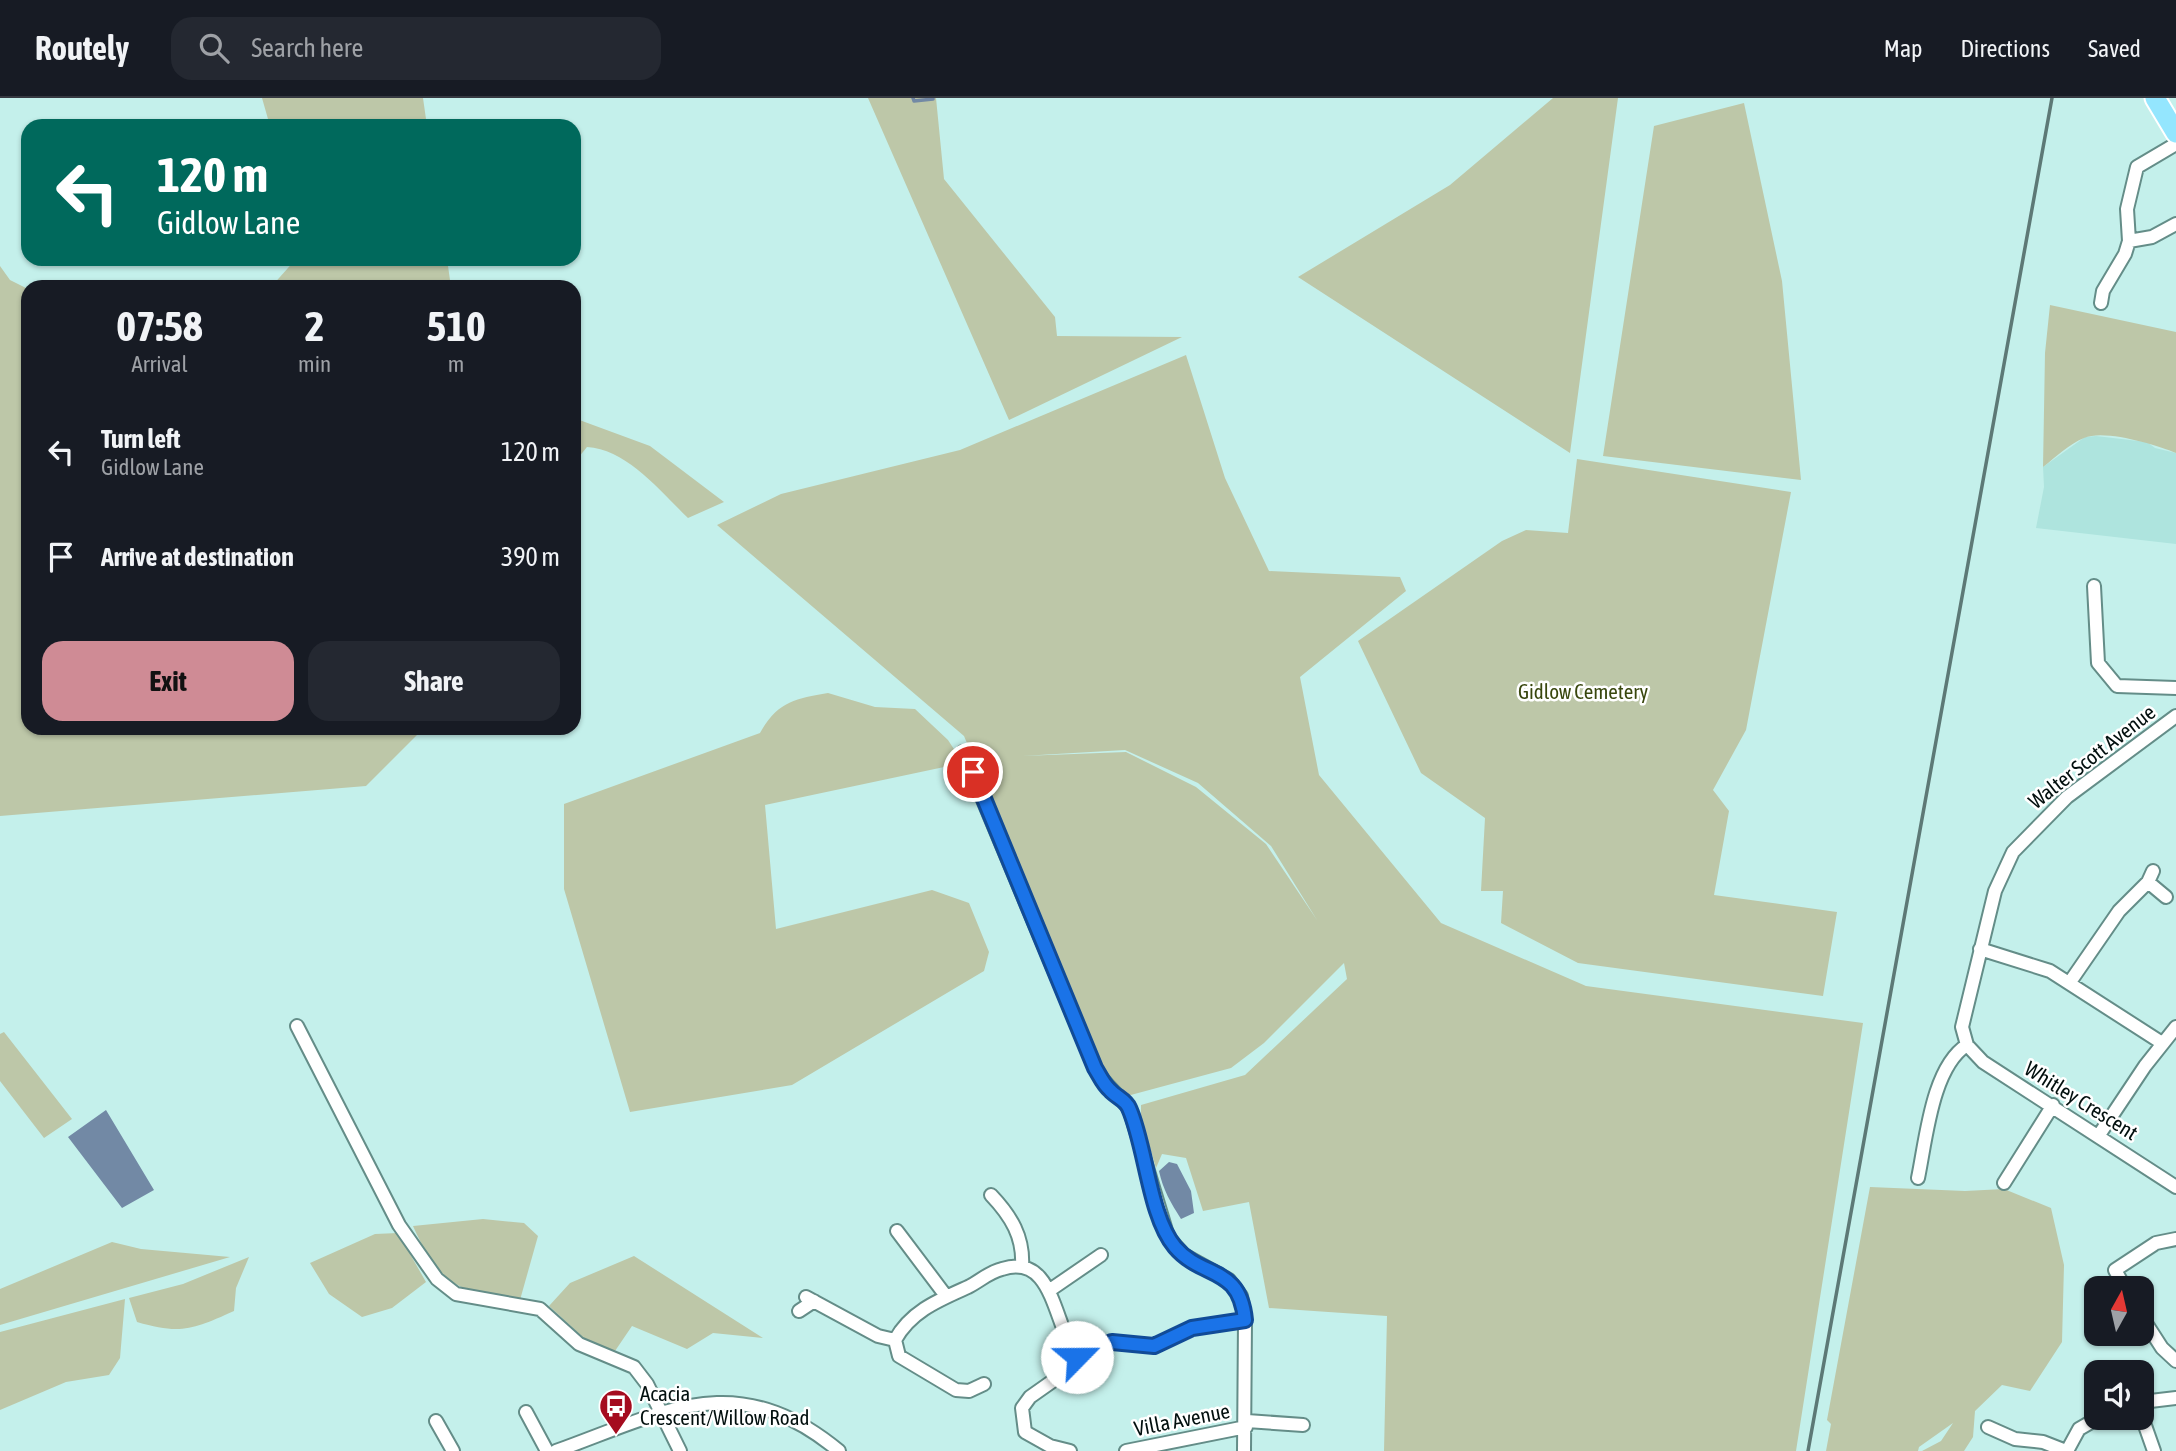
<!DOCTYPE html>
<html lang="en">
<head>
<meta charset="utf-8">
<style>
	:root { --surface:#171b24; --page:#242831; --text:#f1f3f6; --muted:#9ea1a6; --line:#363941; --accent:#cf8b95 }
	body { margin:0; font-family:"Asap Condensed",sans-serif; background:var(--page); color:var(--text); height:100vh; display:flex; flex-direction:column; font-size:26px; white-space:nowrap }
	* { box-sizing:border-box; margin:0 }
	p { font-size:23px; color:var(--muted) }
	.icon { flex:none; width:38px; height:38px; fill:none; stroke:currentColor; stroke-width:2; stroke-linecap:round; stroke-linejoin:round }
	.map { position:relative; flex:1; overflow:hidden }
	.panel { position:absolute; left:21px; top:182px; width:560px; height:455px; display:flex; flex-direction:column; background:var(--surface); border-radius:21px; box-shadow:0 2px 5px #0004 }
	.panel>* { flex:none }
	.top-card { position:absolute; left:21px; top:21px; width:560px; height:147px; border-radius:21px; box-shadow:0 2px 5px #0004; background:#00695c; color:#fff; overflow:hidden }
	.needle { width:46px; rotate:8deg }
	.tools { position:absolute; left:2084px; top:1178px; display:grid; gap:14px }
	.tools a { display:grid; place-items:center; width:70px; height:70px; border-radius:14px; background:var(--surface); box-shadow:0 2px 5px #0004; font-size:35px }
	.pin { position:absolute; display:grid; place-items:center; width:60px; height:60px; color:#fff; margin:-30px; border:4px solid #fff; border-radius:50%; box-shadow:0 2px 7px #0007 }
	.me { position:absolute; width:77px; margin:-38px; rotate:67deg; stroke-linejoin:round; filter:drop-shadow(0 0 5px #0008) }
	.turn { display:flex; align-items:center; gap:24px; height:147px; padding:0 21px; font-size:32px }
	.turn .icon { width:91px; height:91px; stroke-width:2.5 }
	.turn b { display:block; font-size:49px; line-height:60px }
	.eta { display:flex; justify-content:space-evenly; align-items:center; height:119px; text-align:center }
	.eta b { font-size:42px; font-weight:700; line-height:49px }
	.cta { display:flex; gap:14px; margin-top:auto; padding:14px 21px }
	.cta a { flex:1; height:80px; border-radius:21px; background:var(--accent); color:#111; font-size:28px; font-weight:700; line-height:80px; text-align:center }
	.cta a+a { background:var(--page); color:var(--text) }
	ul { padding:0; list-style:none }
	li { display:flex; align-items:center; gap:21px; height:105px; padding:0 21px }
	li div { flex:1 }
	li b { display:block; font-size:26px }
	li em { font-style:normal }
	header { display:flex; align-items:center; gap:42px; box-sizing:border-box; height:98px; padding:0 35px; background:var(--surface); border-bottom:2px solid var(--line) }
	header strong { font-size:33px }
	nav { display:flex; gap:38px; margin-inline-start:auto; font-size:24px }
	.search { width:490px; height:63px; background:var(--page); display:flex; align-items:center; gap:18px; box-sizing:border-box; padding:0 24px; border-radius:21px; color:var(--muted); font-size:26px }
	.map>svg:first-child { display:block }
	.built { fill:#aee4de }
	.green { fill:#bdc7a8; fill-rule:evenodd }
	.water { fill:#7289a5 }
	.lines { fill:none; stroke-linecap:round; stroke-linejoin:round }
	.stream { stroke:#7289a5; stroke-width:3.5 }
	.minor-casing { stroke:#648d88; stroke-width:16 }
	.trunk-casing { stroke:#fff; stroke-width:23 }
	.minor { stroke:#fff; stroke-width:12 }
	.trunk { stroke:#94e6fe; stroke-width:19 }
	.rail { stroke:#5d7976; stroke-width:3.5 }
	.route-casing { stroke:#114b97; stroke-width:18 }
	.route { stroke:#1a73e8; stroke-width:12 }
	.labels { text-anchor:middle; stroke-width:5; stroke-linejoin:round; paint-order:stroke }
	.park-label { font-size:21px; fill:#39470e; stroke:#fff }
	.street-label { font-size:21px; fill:#020f0e; stroke:#fff }
	.poi-label { font-size:21px; fill:#020f0e; stroke:#fff; text-anchor:start }
</style>
</head>
<body>
<header>
<strong>Routely</strong>
<div class="search"><svg class="icon" aria-label="search" viewBox="0 0 24 24"><circle cx="10" cy="10" r="6"/><path d="M15 15l6 6"/></svg>Search here</div>
<nav><a>Map</a><a>Directions</a><a>Saved</a></nav>
</header>
<div class="map">
<svg width="2176" height="1353" viewBox="0 0 2176 1353">
	<rect width="100%" height="100%" fill="#c4f0eb"/>
	<path class="built" d="M 2096,338 L 2147,344 L 2155,350 L 2176,355 L 2176,446 L 2036,430 L 2044,389 L 2043,369 L 2085,339 Z"/>
	<path class="green" d="M 262,0 L 423,0 L 427,28 L 270,28 Z
		M 868,0 L 936,0 L 944,81 L 1055,219 L 1057,238 L 1182,239 L 1009,322 Z
		M 1553,0 L 1618,0 L 1570,355 L 1298,179 L 1450,87 Z
		M 1744,5 L 1782,183 L 1801,382 L 1603,358 L 1654,28 Z
		M 296,161 L 447,161 L 451,189 L 271,189 Z
		M 0,168 L 10,182 L 28,191 L 28,630 L 424,630 L 366,688 L 0,718 Z
		M 2050,207 L 2176,234 L 2176,355 C 2156,347 2105,331 2084,340 C 2069,346 2056,359 2043,369 L 2045,255 Z
		M 1186,257 L 1225,380 L 1269,473 L 1400,479 L 1406,493 L 1300,579 L 1319,677 L 1441,825 L 1586,888 L 1863,925 L 1796,1353 L 1384,1353 L 1387,1218 L 1269,1210 L 1249,1104 L 1203,1113 L 1186,1060 L 1162,1056 L 1156,1070 L 1141,1020 L 1141,1007 L 1245,977 L 1347,881 L 1344,865 L 1264,945 L 1231,970 L 1127,998 L 1115,992 L 1103,974 L 964,638 L 717,427 L 781,396 L 960,352 ZM 1125,652 L 1198,685 L 1271,748 L 1317,822 L 1266,746 L 1196,689 L 1126,654 L 1022,658 Z
		M 574,320 L 650,348 L 724,404 L 688,420 C 661,394 627,351 587,349 L 574,365 Z
		M 1577,361 L 1791,394 L 1746,632 L 1713,692 L 1729,713 L 1714,797 L 1837,814 L 1823,898 L 1578,865 L 1501,825 L 1503,793 L 1481,793 L 1485,720 L 1421,675 L 1358,543 L 1502,443 L 1526,432 L 1568,435 Z
		M 828,595 L 875,609 L 915,611 L 948,642 L 963,665 L 765,707 L 776,831 L 932,792 L 969,805 L 989,854 L 984,873 L 792,987 L 630,1014 L 564,791 L 564,706 L 760,635 C 778,603 795,601 828,595 Z
		M 4,934 L 72,1021 L 44,1040 L 0,983 L 0,936 Z
		M 1870,1089 L 1965,1093 L 2004,1091 L 2051,1110 L 2064,1167 L 2062,1244 L 2030,1293 L 2002,1287 L 1975,1313 L 1973,1339 L 1964,1353 L 1922,1353 L 1941,1343 L 1953,1325 L 1919,1349 L 1918,1353 L 1826,1353 L 1831,1326 L 1827,1322 Z
		M 483,1121 L 524,1125 L 538,1138 L 520,1202 C 458,1194 440,1188 413,1128 Z
		M 398,1135 L 426,1184 L 392,1210 L 362,1219 L 329,1196 L 310,1165 L 375,1136 Z
		M 112,1144 L 141,1151 L 230,1159 L 0,1227 L 0,1191 Z
		M 634,1158 L 763,1240 L 713,1235 L 687,1251 L 632,1228 L 615,1253 L 587,1243 L 549,1208 L 570,1185 Z
		M 249,1159 L 236,1190 L 234,1213 C 194,1231 181,1237 137,1224 L 129,1200 L 183,1186 Z
		M 125,1201 L 120,1260 L 109,1277 L 66,1284 L 0,1312 L 0,1234 Z"/>
	<path class="water" d="M 106,1012 L 154,1092 L 122,1110 L 68,1039 Z
		M 1169,1064 L 1177,1066 L 1191,1093 L 1194,1115 L 1181,1121 C 1171,1105 1163,1092 1159,1073 Z"/>
	<g class="lines">
		<path class="stream" d="M 913,0 L 914,3 L 933,1"/>
		<g class="minor-casing">
			<path id="minor" d="M 2129,143 L 2152,139 L 2176,126
				M 2101,205 L 2103,193 L 2125,156 L 2129,143 L 2127,111 L 2137,69 L 2176,46
				M 2094,488 L 2098,565 L 2117,588 L 2176,590
				M 2176,618 L 2067,699 L 2013,754 L 1995,793 L 1962,929 L 1967,947 L 1983,964 L 2176,1089
				M 963,654 L 1095,970 C 1105,989 1123,999 1130,1013 L 1168,1139 L 1184,1157 L 1229,1182 L 1241,1198 L 1245,1222 L 1244,1353
				M 2148,784 L 2166,799
				M 1980,851 L 2050,873 L 2162,945
				M 2070,884 L 2119,813 L 2148,784 L 2153,773
				M 297,928 L 399,1127 L 437,1181 L 456,1196 L 540,1211 L 579,1246 L 634,1269 L 647,1286 L 680,1353
				M 2099,1037 L 2145,968 L 2176,929
				M 1918,1080 C 1926,1042 1932,969 1967,947
				M 2004,1085 L 2053,1007
				M 991,1097 C 1011,1118 1024,1139 1022,1169
				M 897,1133 L 946,1198
				M 2125,1190 L 2115,1172 L 2156,1145 L 2176,1141
				M 1050,1192 L 1101,1157
				M 806,1199 L 878,1238 L 895,1242
				M 799,1213 L 814,1203
				M 2142,1219 L 2162,1250 L 2176,1263
				M 2096,1220 L 2096,1219
				M 984,1286 L 969,1293 L 956,1292 L 899,1258 L 895,1242 C 911,1213 939,1202 968,1189 C 980,1183 989,1174 1002,1171 C 1057,1153 1053,1235 1081,1263 L 1096,1250 L 1112,1244 L 1154,1248 L 1192,1230 L 1245,1222
				M 2142,1304 L 2176,1300
				M 526,1314 L 547,1353
				M 2142,1319 L 2154,1353
				M 436,1323 L 453,1353
				M 1247,1323 L 1303,1327
				M 1988,1329 L 2015,1341 L 2043,1344 L 2066,1353
				M 556,1353 C 665,1314 736,1268 839,1353
				M 1070,1353 L 1050,1348 L 1025,1334 L 1022,1310 L 1030,1299 L 1081,1263
				M 1126,1353 L 1246,1329
				M 2067,1353 L 2079,1331 L 2098,1320"/>
		</g>
		<g class="trunk-casing">
			<path id="trunk" d="M 2155,0 L 2176,35"/>
		</g>
		<use href="#minor" class="minor"/>
		<use href="#trunk" class="trunk"/>
		<path class="rail" d="M 1808,1353 L 2052,0"/>
	</g>
	<g class="lines">
		<g class="route-casing">
			<path id="route" d="M 973,674 L 1095,970 C 1100,978 1103,986 1110,992 C 1116,999 1126,1002 1129,1010 C 1146,1048 1149,1118 1175,1149 C 1202,1181 1240,1167 1245,1222 L 1192,1230 L 1154,1248 L 1112,1244 L 1096,1250 L 1081,1263 L 1077,1259"/>
		</g>
		<use href="#route" class="route"/>
	</g>
	<defs>
		<g id="bus-pin" transform="scale(1.75)"><path d="M0 17L-7.5 6A9.5 9.5 0 1 1 7.5 6Z" fill="#a50c1f" stroke="#fff"/><path d="M-5-6H5V4H4V6H2V4H-2V6H-4V4H-5ZM-3.5-4V0h7V-4ZM-3.5 1.2v1.5H-2V1.2ZM2 1.2v1.5H3.5V1.2Z" fill="#fff"/></g>
	</defs>
	<g fill-rule="evenodd">
		<use href="#bus-pin" x="616" y="1308"/>
	</g>
	<g class="labels">
		<g class="park-label">
			<text x="1583" y="601">Gidlow Cemetery</text>
		</g>
		<g class="street-label">
			<text transform="translate(2092 659) rotate(-38)" y="7">Walter Scott Avenue</text>
			<text transform="translate(2081 1003) rotate(32)" y="7">Whitley Crescent</text>
			<text transform="translate(1182 1322) rotate(-11)" y="7">Villa Avenue</text>
		</g>
		<g class="poi-label">
			<text x="640" y="1303">Acacia<tspan x="640" dy="24">Crescent/Willow Road</tspan></text>
		</g>
	</g>
</svg>
<div class="tools">
<a><svg class="needle" viewBox="-14 -14 28 28"><path d="M0-13l5 13h-10z" fill="#e53935"/><path d="M0 13l5-13h-10z" fill="#9ea1a6"/></svg></a>
<a><svg class="icon" aria-label="sound" viewBox="0 0 24 24"><path d="M4 9h4l5-4v14l-5-4H4zM17 9q2 3 0 6"/></svg></a>
</div>
<div class="pin" style="left:973px;top:674px;background:#d93025"><svg class="icon" aria-label="arrive" viewBox="0 0 24 24"><path d="M6 21V4h12l-3 4 3 4H6"/></svg></div>
<svg class="me" style="left:1077px;top:1259px" viewBox="-20 -20 40 40"><circle r="19" fill="#fff"/><path d="M0-13L10 11 0 6-10 11z" fill="#1a73e8"/></svg>
<div class="top-card">
<div class="turn"><svg class="icon" aria-label="left" viewBox="0 0 24 24"><path d="M17 20v-9H6M10 6l-5 5 5 5"/></svg><div><b>120 m</b>Gidlow Lane</div></div>
</div>
<section class="panel">
<div class="eta">
<div><b>07:58</b><p>Arrival</p></div>
<div><b>2</b><p>min</p></div>
<div><b>510</b><p>m</p></div>
</div>
<ul>
<li><svg class="icon" aria-label="left" viewBox="0 0 24 24"><path d="M17 20v-9H6M10 6l-5 5 5 5"/></svg><div><b>Turn left</b><p>Gidlow Lane</p></div><em>120 m</em></li>
<li><svg class="icon" aria-label="arrive" viewBox="0 0 24 24"><path d="M6 21V4h12l-3 4 3 4H6"/></svg><div><b>Arrive at destination</b></div><em>390 m</em></li>
</ul>
<div class="cta"><a>Exit</a><a>Share</a></div>
</section>
</div>
</body>
</html>
